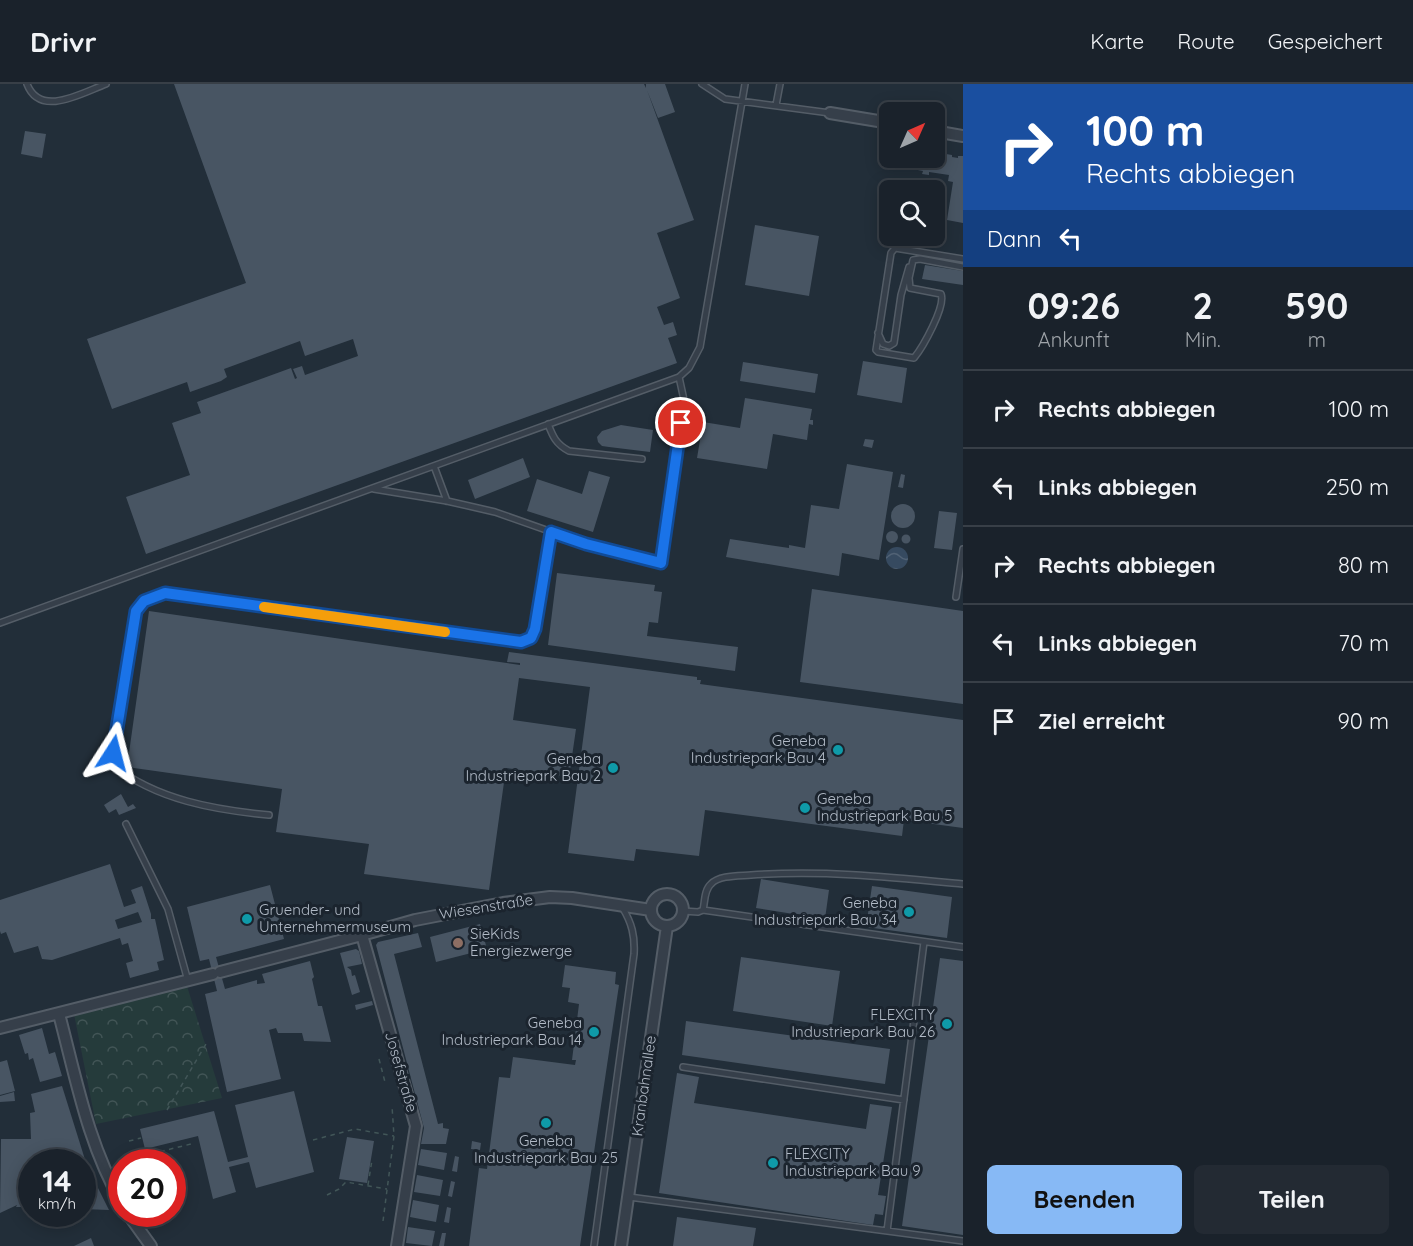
<!DOCTYPE html>
<html lang="de">
<head>
<meta charset="utf-8">
<style>
	:root { --surface:#1a222b; --page:#232a33; --text:#f1f3f6; --muted:#9fa4a9; --line:#383f47; --accent:#87b9f5 }
	body { margin:0; font-family:Quicksand,sans-serif; background:var(--page); color:var(--text); height:100vh; display:flex; flex-direction:column; font-size:22px; white-space:nowrap }
	* { box-sizing:border-box; margin:0 }
	p { font-size:20px; color:var(--muted) }
	.icon { flex:none; width:33px; height:33px; fill:none; stroke:currentColor; stroke-width:2; stroke-linecap:round; stroke-linejoin:round }
	.map { position:relative; flex:1; overflow:hidden }
	.details { display:flex; flex-direction:column; background:var(--surface); width:450px }
	.details>* { flex:none }
	.banner { background:#1a4fa0; color:#fff; overflow:hidden }
	.needle { width:39px; rotate:45deg }
	.buttons { position:absolute; left:879px; top:18px; display:grid; gap:12px }
	.buttons a { display:grid; place-items:center; width:66px; height:66px; border-radius:9px; background:var(--surface); box-shadow:0 3px 15px #0003,0 0 0 2px var(--line); font-size:30px }
	.speed { position:absolute; left:18px; top:1065px; display:flex; gap:12px; font-size:30px; font-weight:700; text-align:center }
	.speed>* { display:grid; place-content:center; width:78px; height:78px; border-radius:50%; background:var(--surface); box-shadow:0 3px 15px #0003,0 0 0 2px var(--line); line-height:1 }
	.speed small { font-size:15px; font-weight:400 }
	.speed .limit { border:9px solid #d22; background:#fff; color:#111 }
	.pin { position:absolute; display:grid; place-items:center; width:51px; height:51px; color:#fff; margin:-26px; border:3px solid #fff; border-radius:50%; box-shadow:0 2px 6px #0007 }
	.me { position:absolute; width:66px; margin:-33px; rotate:9deg; stroke-linejoin:round; filter:drop-shadow(0 0 4px #0008) }
	.turn { display:flex; align-items:center; gap:21px; height:126px; padding:0 24px; font-size:27px }
	.turn .icon { width:78px; height:78px; stroke-width:2.5 }
	.turn b { display:block; font-size:42px; line-height:51px }
	.then { display:flex; align-items:center; height:57px; padding:0 24px; background:#0003; gap:12px; font-size:22px }
	.eta { display:flex; justify-content:space-evenly; align-items:center; height:102px; text-align:center }
	.eta b { font-size:36px; font-weight:800; line-height:42px }
	.button { display:flex; gap:12px; margin-top:auto; padding:12px 24px }
	.button a { flex:1; height:69px; border-radius:9px; background:var(--accent); color:#111; font-size:24px; font-weight:800; line-height:69px; text-align:center }
	.button a+a { background:var(--page); color:var(--text) }
	ul { padding:0; list-style:none }
	li { display:flex; align-items:center; gap:18px; height:78px; padding:0 24px; border-top:2px solid var(--line) }
	li div { flex:1 }
	li b { display:block; font-size:22px }
	li em { font-style:normal }
	header { display:flex; align-items:center; gap:36px; box-sizing:border-box; height:84px; padding:0 30px; background:var(--surface); border-bottom:2px solid var(--line) }
	header strong { font-size:28px }
	nav { display:flex; gap:33px; margin-inline-start:auto; font-size:21px }
	main { display:flex; flex:1; min-height:0 }
	.map>svg:first-child { display:block }
	.park { fill:url(#park-crowns) }
	.water { fill:url(#water-waves) }
	.building { fill:#485563; fill-rule:evenodd }
	.lines { fill:none; stroke-linecap:round; stroke-linejoin:round }
	.lane-casing { stroke:#545d67; stroke-width:8 }
	.street-casing { stroke:#545d67; stroke-width:14 }
	.path { stroke:#425658; stroke-width:1.5; stroke-dasharray:4.5 4.5; stroke-linecap:butt }
	.lane { stroke:#363f4a; stroke-width:5 }
	.street { stroke:#363f4a; stroke-width:10 }
	.route-casing { stroke:#114b97; stroke-width:15 }
	.route { stroke:#1a73e8; stroke-width:10 }
	.slow { stroke:#f59e0b; stroke-width:10 }
	.culture-dot { fill:#0f9aa8; stroke:#1b242e; stroke-width:2 }
	.education-dot { fill:#8d6e63; stroke:#1b242e; stroke-width:2 }
	.labels { text-anchor:middle; stroke-width:6; stroke-linejoin:round; paint-order:stroke }
	.poi-label { font-size:15px; fill:#b1bac6; stroke:#1b242e; text-anchor:end }
	.street-label { font-size:15px; fill:#b1bac6; stroke:#1b242e }
</style>
</head>
<body>
<header>
<strong>Drivr</strong>
<nav><a>Karte</a><a>Route</a><a>Gespeichert</a></nav>
</header>
<main>
<div class="map">
<svg width="963" height="1162" viewBox="0 0 963 1162">
	<defs>
		<pattern id="park-crowns" width="20" height="18" patternUnits="userSpaceOnUse" patternTransform="scale(1.5)"><rect width="20" height="18" fill="#253b3b"/><path d="M2 6a3 3 0 1 1 6 0M12 15a3 3 0 1 1 6 0" fill="none" stroke="#425556"/></pattern>
		<pattern id="water-waves" width="16" height="10" patternUnits="userSpaceOnUse" patternTransform="scale(1.5)"><rect width="16" height="10" fill="#364a60"/><path d="M0 5q4-4 8 0t8 0" fill="none" stroke="#516275"/></pattern>
	</defs>
	<rect width="100%" height="100%" fill="#222e39"/>
	<path class="park" d="M 186,899 L 222,1014 L 96,1040 L 74,930 Z"/>
	<path class="water" d="M886 474a11 11 0 1 1 22 0a11 11 0 1 1-22 0Z"/>
	<path class="building" d="M 174,0 L 644,0 L 646,4 L 646,0 L 665,0 L 675,28 L 658,34 L 647,6 L 694,136 L 657,149 L 680,214 L 657,223 L 664,241 L 673,238 L 677,251 L 668,254 L 677,279 L 146,470 L 126,413 L 190,391 L 172,339 L 201,329 L 197,318 L 291,284 L 295,295 L 297,294 L 293,285 L 302,282 L 305,291 L 358,272 L 353,255 L 305,272 L 300,257 L 224,285 L 227,293 L 221,297 L 190,308 L 187,298 L 112,325 L 87,255 L 246,199 Z
		M 25,47 L 46,50 L 42,74 L 21,70 Z
		M 934,68 L 952,71 L 952,73 L 958,74 L 958,72 L 963,72 L 963,139 L 947,136 L 953,98 L 948,97 L 949,91 L 929,88 L 929,91 L 922,90 L 923,87 L 891,81 L 893,74 L 934,74 Z
		M 755,141 L 819,152 L 809,212 L 745,201 Z
		M 925,181 L 963,187 L 963,201 L 922,195 Z
		M 863,277 L 907,284 L 902,319 L 857,311 Z
		M 743,278 L 818,290 L 815,309 L 740,297 Z
		M 745,314 L 812,325 L 810,336 L 813,336 L 813,341 L 809,340 L 807,356 L 773,350 L 767,385 L 697,374 L 703,338 L 740,344 Z
		M 621,341 L 653,346 L 650,368 L 609,363 L 602,362 L 598,358 L 597,353 L 602,347 Z
		M 865,355 L 874,356 L 872,364 L 863,362 Z
		M 523,374 L 530,393 L 475,415 L 468,396 Z
		M 847,380 L 893,388 L 879,476 L 842,469 L 839,492 L 726,473 L 730,455 L 789,464 L 789,461 L 805,464 L 811,421 L 839,425 Z
		M 589,387 L 610,393 L 593,448 L 527,427 L 537,395 L 582,410 Z
		M 901,390 L 905,391 L 903,404 L 898,403 Z
		M891 432a12 12 0 1 1 24 0a12 12 0 1 1-24 0Z
		M 939,427 L 957,429 L 952,466 L 934,464 Z
		M886 453a6 6 0 1 1 12 0a6 6 0 1 1-12 0Z
		M901.5 455a4.5 4.5 0 1 1 9 0a4.5 4.5 0 1 1-9 0Z
		M 557,489 L 655,501 L 654,507 L 662,508 L 658,539 L 649,538 L 647,552 L 738,563 L 735,587 L 548,561 Z
		M 812,505 L 963,527 L 963,620 L 800,598 Z
		M 149,527 L 520,581 L 520,579 L 507,578 L 509,568 L 593,579 L 697,593 L 697,596 L 701,596 L 700,600 L 963,636 L 963,744 L 904,736 L 902,752 L 705,726 L 699,772 L 636,765 L 634,777 L 568,769 L 590,603 L 519,594 L 513,636 L 576,645 L 569,693 L 506,684 L 489,806 L 364,790 L 369,760 L 276,748 L 282,705 L 127,683 Z
		M 121,710 L 128,723 L 133,720 L 136,724 L 119,731 L 116,725 L 109,729 L 104,721 Z
		M 110,780 L 124,823 L 136,819 L 131,806 L 142,802 L 151,830 L 151,835 L 155,835 L 164,876 L 157,878 L 159,886 L 130,894 L 126,879 L 133,877 L 128,859 L 122,861 L 120,854 L 52,876 L 42,875 L 38,862 L 14,869 L 6,848 L 1,850 L 0,847 L 0,816 ZM 138,828 L 142,838 L 118,845 L 115,836 Z
		M 761,795 L 829,806 L 825,835 L 756,824 Z
		M 270,801 L 284,855 L 216,873 L 225,905 L 257,896 L 257,900 L 265,899 L 262,890 L 310,877 L 314,893 L 312,895 L 318,922 L 322,922 L 331,958 L 304,957 L 302,949 L 278,949 L 276,944 L 269,946 L 281,995 L 227,1008 L 205,910 L 217,907 L 209,875 L 200,877 L 187,823 Z
		M 872,802 L 952,813 L 947,854 L 866,843 Z
		M 480,840 L 487,865 L 436,878 L 430,853 Z
		M 418,849 L 422,863 L 394,870 L 438,1040 L 443,1039 L 443,1044 L 449,1045 L 446,1060 L 421,1060 L 424,1044 L 376,861 L 378,858 Z
		M 356,865 L 359,867 L 362,880 L 347,883 L 351,886 L 352,892 L 355,891 L 360,908 L 352,911 L 340,869 Z
		M 741,873 L 840,887 L 832,942 L 733,927 Z
		M 940,874 L 963,877 L 963,1151 L 902,1142 Z
		M 565,881 L 616,888 L 615,900 L 619,901 L 580,1162 L 469,1162 L 479,1084 L 487,1085 L 499,993 L 510,994 L 513,973 L 575,981 L 576,976 L 572,976 L 579,920 L 568,918 L 570,904 L 562,903 Z
		M 372,917 L 373,921 L 356,926 L 355,921 Z
		M 686,937 L 890,965 L 885,1000 L 682,971 Z
		M 42,944 L 49,970 L 55,968 L 62,992 L 40,998 L 33,974 L 29,976 L 28,969 L 25,970 L 19,951 Z
		M 7,976 L 15,1007 L 0,1011 L 0,978 Z
		M 677,989 L 699,993 L 694,1019 L 866,1045 L 870,1020 L 892,1023 L 878,1111 L 886,1112 L 883,1131 L 875,1130 L 873,1141 L 659,1109 Z
		M 62,1002 L 87,1082 L 109,1126 L 82,1125 L 82,1078 L 32,1078 L 32,1123 L 16,1123 L 17,1121 L 0,1129 L 1,1055 L 31,1055 L 30,1029 L 35,1028 L 31,1010 Z
		M 294,1007 L 314,1088 L 256,1104 L 249,1078 L 229,1083 L 236,1108 L 213,1115 L 198,1052 L 145,1065 L 140,1045 L 214,1027 L 228,1078 L 248,1073 L 235,1021 Z
		M 14,1008 L 15,1017 L 0,1018 L 0,1012 Z
		M 347,1053 L 374,1057 L 367,1099 L 339,1095 Z
		M 472,1057 L 481,1059 L 480,1066 L 471,1065 Z
		M 421,1065 L 447,1069 L 444,1086 L 418,1081 Z
		M 455,1072 L 459,1073 L 457,1088 L 452,1087 Z
		M 417,1091 L 443,1096 L 440,1112 L 414,1108 Z
		M 451,1097 L 455,1098 L 452,1113 L 448,1112 Z
		M 413,1116 L 439,1121 L 436,1138 L 410,1133 Z
		M 447,1123 L 451,1124 L 449,1139 L 444,1138 Z
		M 677,1133 L 756,1144 L 753,1162 L 673,1162 Z
		M 408,1143 L 435,1147 L 432,1162 L 406,1159 Z
		M 442,1149 L 446,1149 L 444,1162 L 439,1162 Z
		M 91,1154 L 94,1162 L 74,1162 Z"/>
	<g class="lines">
		<g class="lane-casing">
			<path id="lane" d="M 27,0 C 40,34 82,9 106,0
				M 702,0 L 725,15 L 830,29
				M 776,21 L 780,0
				M 963,175 L 895,164 L 891,169 L 876,266 L 878,268 L 914,274 C 923,263 946,222 941,210 L 910,204 L 909,194 L 913,176 L 920,175 L 963,183
				M 878,249 L 883,260 L 889,262 L 894,259 L 901,211 L 909,183
				M 548,340 C 553,353 556,360 569,367 L 642,375
				M 434,382 L 447,417
				M 374,405 L 447,417 L 495,428 L 586,460 L 661,479 L 684,316 L 679,293
				M 956,513 L 963,465
				M 0,539 L 679,293 L 689,284 L 700,263 L 745,0
				M 269,731 C 216,726 156,716 113,681 L 113,669 L 136,527 L 144,517 L 165,509 L 521,558 L 531,554 L 535,545 L 551,448
				M 126,740 L 168,825 L 188,897
				M 703,826 C 705,818 704,806 711,800 C 719,791 739,792 751,791 C 824,786 890,793 963,800
				M 683,827 L 698,828 L 703,826 L 963,863
				M 683,983 L 904,1016
				M 629,1113 L 963,1157
				M 887,1147 L 924,858
				M 594,1162 L 634,870 C 635,852 632,839 622,823"/>
		</g>
		<g class="street-casing">
			<path id="street" d="M 830,29 L 890,39
				M 934,47 L 963,52
				M651 826a16 16 0 1 1 32 0a16 16 0 1 1-32 0Z
				M 362,851 L 416,1042 L 397,1162
				M 220,888 L 362,851 L 415,836 L 503,819 L 550,813 L 572,814 L 651,826
				M 59,930 C 76,994 88,1061 122,1119
				M 0,944 L 213,890
				M 128,1130 L 151,1162
				M 621,1162 L 667,842"/>
		</g>
		<path class="path" d="M 379,975 L 385,998
			M 167,1026 L 206,960
			M 313,1056 L 355,1045 L 394,1052
			M 129,1057 L 141,1054
			M 134,1074 L 195,1059
			M 368,1101 L 372,1076
			M 327,1111 L 339,1105 L 346,1098 L 387,1105
			M 383,1137 L 394,1052 L 392,1022"/>
		<use href="#lane" class="lane"/>
		<use href="#street" class="street"/>
	</g>
	<g class="lines">
		<g class="route-casing">
			<path id="route" d="M 113,669 L 136,527 L 144,517 L 165,509 L 521,558 L 531,554 L 535,545 L 551,448 L 586,460 L 661,479 L 681,339"/>
		</g>
		<use href="#route" class="route"/>
		<path class="slow" d="M 264,523 L 445,548"/>
	</g>
	<g class="culture-dot">
		<circle cx="838" cy="666" r="6"/>
		<circle cx="613" cy="684" r="6"/>
		<circle cx="805" cy="724" r="6"/>
		<circle cx="909" cy="828" r="6"/>
		<circle cx="247" cy="835" r="6"/>
		<circle cx="947" cy="940" r="6"/>
		<circle cx="594" cy="948" r="6"/>
		<circle cx="546" cy="1039" r="6"/>
		<circle cx="773" cy="1079" r="6"/>
	</g>
	<circle class="education-dot" cx="458" cy="859" r="6"/>
	<g class="labels">
		<g class="poi-label">
			<text x="826" y="662">Geneba<tspan x="826" dy="17">Industriepark Bau 4</tspan></text>
			<text x="601" y="680">Geneba<tspan x="601" dy="17">Industriepark Bau 2</tspan></text>
			<text x="817" y="720" text-anchor="start">Geneba<tspan x="817" dy="17">Industriepark Bau 5</tspan></text>
			<text x="897" y="824">Geneba<tspan x="897" dy="17">Industriepark Bau 34</tspan></text>
			<text x="259" y="831" text-anchor="start">Gruender- und<tspan x="259" dy="17">Unternehmermuseum</tspan></text>
			<text x="470" y="855" text-anchor="start">SieKids<tspan x="470" dy="17">Energiezwerge</tspan></text>
			<text x="935" y="936">FLEXCITY<tspan x="935" dy="17">Industriepark Bau 26</tspan></text>
			<text x="582" y="944">Geneba<tspan x="582" dy="17">Industriepark Bau 14</tspan></text>
			<text x="546" y="1062" text-anchor="middle">Geneba<tspan x="546" dy="17">Industriepark Bau 25</tspan></text>
			<text x="785" y="1075" text-anchor="start">FLEXCITY<tspan x="785" dy="17">Industriepark Bau 9</tspan></text>
		</g>
		<g class="street-label">
			<text transform="translate(486 823) rotate(-9)" y="5">Wiesenstraße</text>
			<text transform="translate(401 988) rotate(74)" y="5">Josefstraße</text>
			<text transform="translate(644 1002) rotate(-82)" y="5">Kranbahnallee</text>
		</g>
	</g>
</svg>
<div class="buttons">
<a><svg class="needle" viewBox="-14 -14 28 28"><path d="M0-13l5 13h-10z" fill="#e53935"/><path d="M0 13l5-13h-10z" fill="#9fa4a9"/></svg></a>
<a><svg class="icon" aria-label="search" viewBox="0 0 24 24"><circle cx="10" cy="10" r="6"/><path d="M15 15l6 6"/></svg></a>
</div>
<div class="speed"><div>14<small>km/h</small></div><div class="limit">20</div></div>
<div class="pin" style="left:681px;top:339px;background:#d93025"><svg class="icon" aria-label="arrive" viewBox="0 0 24 24"><path d="M6 21V4h12l-3 4 3 4H6"/></svg></div>
<svg class="me" style="left:113px;top:669px" viewBox="-20 -20 40 40"><path d="M0-17L14 15 0 8-14 15z" fill="#1a73e8" stroke="#fff" stroke-width="4"/></svg>
</div>
<section class="details">
<div class="banner">
<div class="turn"><svg class="icon" aria-label="right" viewBox="0 0 24 24"><path d="M7 20v-9h11M14 6l5 5-5 5"/></svg><div><b>100 m</b>Rechts abbiegen</div></div>
<div class="then">Dann<svg class="icon" aria-label="left" viewBox="0 0 24 24"><path d="M17 20v-9H6M10 6l-5 5 5 5"/></svg></div>
</div>
<div class="eta">
<div><b>09:26</b><p>Ankunft</p></div>
<div><b>2</b><p>Min.</p></div>
<div><b>590</b><p>m</p></div>
</div>
<ul>
<li><svg class="icon" aria-label="right" viewBox="0 0 24 24"><path d="M7 20v-9h11M14 6l5 5-5 5"/></svg><div><b>Rechts abbiegen</b></div><em>100 m</em></li>
<li><svg class="icon" aria-label="left" viewBox="0 0 24 24"><path d="M17 20v-9H6M10 6l-5 5 5 5"/></svg><div><b>Links abbiegen</b></div><em>250 m</em></li>
<li><svg class="icon" aria-label="right" viewBox="0 0 24 24"><path d="M7 20v-9h11M14 6l5 5-5 5"/></svg><div><b>Rechts abbiegen</b></div><em>80 m</em></li>
<li><svg class="icon" aria-label="left" viewBox="0 0 24 24"><path d="M17 20v-9H6M10 6l-5 5 5 5"/></svg><div><b>Links abbiegen</b></div><em>70 m</em></li>
<li><svg class="icon" aria-label="arrive" viewBox="0 0 24 24"><path d="M6 21V4h12l-3 4 3 4H6"/></svg><div><b>Ziel erreicht</b></div><em>90 m</em></li>
</ul>
<div class="button"><a>Beenden</a><a>Teilen</a></div>
</section>
</main>
</body>
</html>
